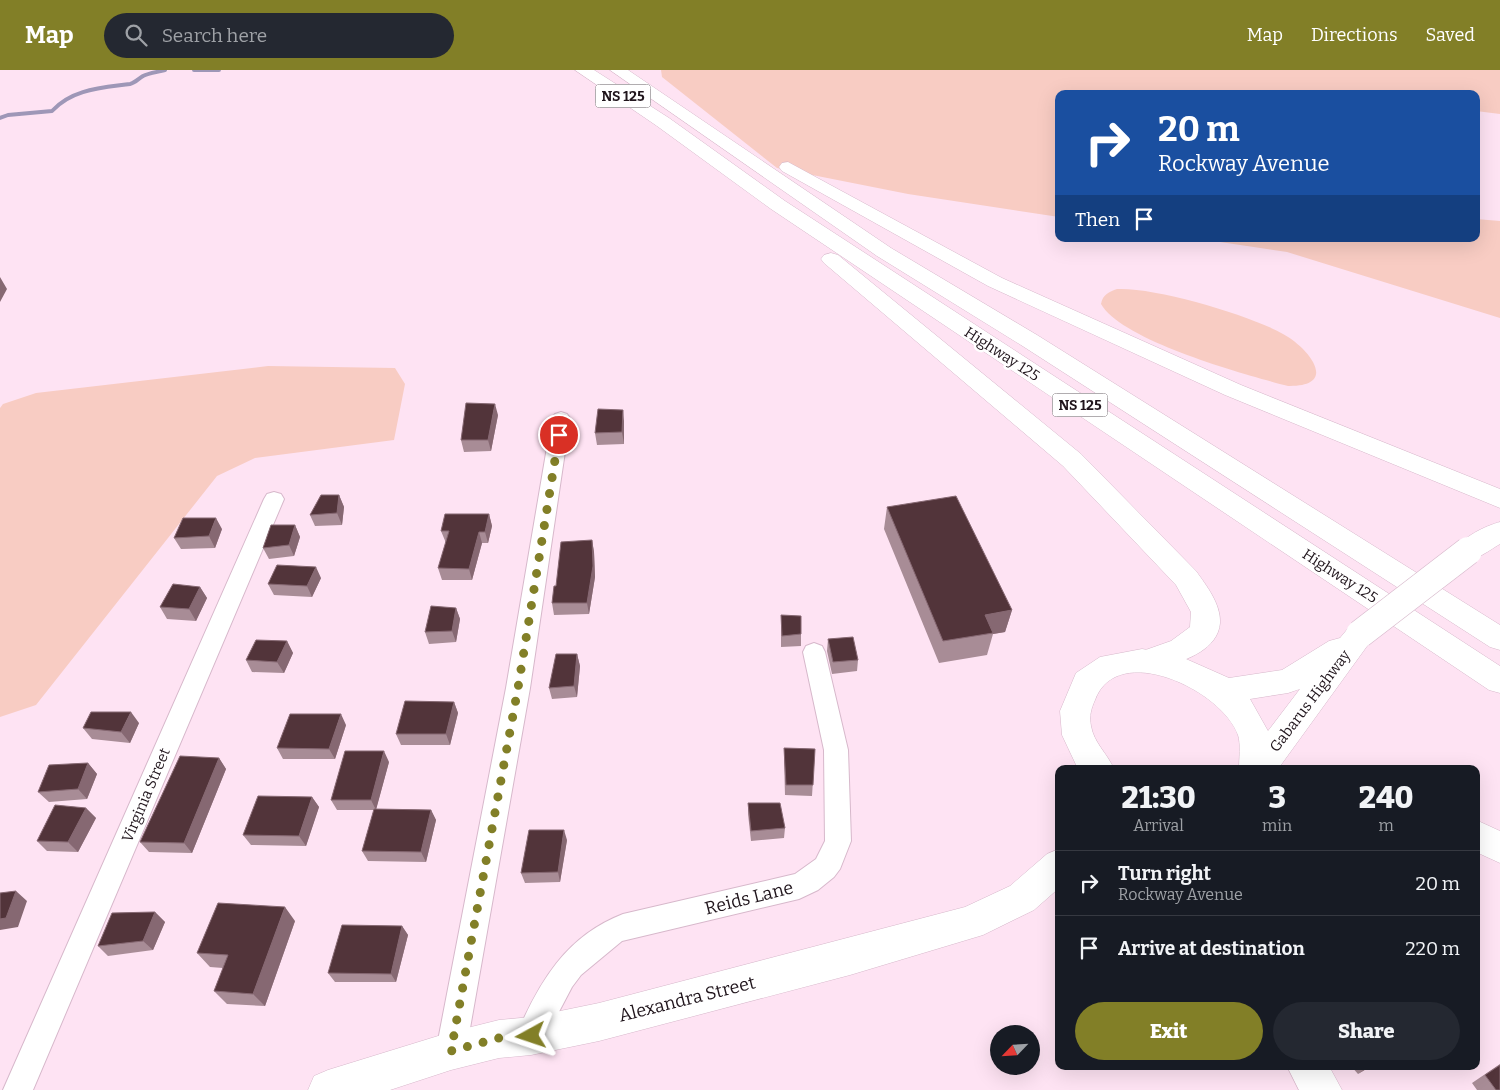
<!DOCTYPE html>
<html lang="en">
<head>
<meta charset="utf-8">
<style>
	:root { --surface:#171b24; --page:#242831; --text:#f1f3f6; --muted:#9ea1a6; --line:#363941; --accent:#827f27 }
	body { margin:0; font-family:Bitter,serif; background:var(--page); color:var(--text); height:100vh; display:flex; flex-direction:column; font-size:19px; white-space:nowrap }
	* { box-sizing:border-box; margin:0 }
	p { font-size:16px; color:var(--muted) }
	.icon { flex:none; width:28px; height:28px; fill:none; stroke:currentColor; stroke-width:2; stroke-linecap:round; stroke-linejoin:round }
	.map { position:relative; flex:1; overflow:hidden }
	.panel { position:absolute; left:1055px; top:695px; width:425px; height:305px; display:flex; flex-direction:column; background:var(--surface); border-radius:10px; box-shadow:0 5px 20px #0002 }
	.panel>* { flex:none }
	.hud { position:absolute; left:1055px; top:20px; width:425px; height:152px; border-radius:10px; box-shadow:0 5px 20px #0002; background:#1a4fa0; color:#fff; overflow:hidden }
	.needle { width:32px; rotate:245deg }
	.fabs { position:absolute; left:990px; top:955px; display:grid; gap:10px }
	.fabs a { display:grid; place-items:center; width:50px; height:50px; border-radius:50%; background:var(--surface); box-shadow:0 5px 20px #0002; font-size:25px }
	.pin { position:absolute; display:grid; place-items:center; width:42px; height:42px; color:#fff; margin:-21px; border:2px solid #fff; border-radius:50%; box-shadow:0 1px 5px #0007 }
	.me { position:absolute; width:55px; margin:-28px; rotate:265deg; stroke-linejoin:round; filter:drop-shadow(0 0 4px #0008) }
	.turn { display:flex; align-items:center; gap:18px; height:105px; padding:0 20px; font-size:22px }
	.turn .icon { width:65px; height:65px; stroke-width:2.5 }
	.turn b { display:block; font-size:35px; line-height:42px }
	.then { display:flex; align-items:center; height:48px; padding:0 20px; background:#0003; gap:10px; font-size:19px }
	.eta { display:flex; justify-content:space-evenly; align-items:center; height:85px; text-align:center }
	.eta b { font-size:30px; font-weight:800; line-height:35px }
	.action { display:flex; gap:10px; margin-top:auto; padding:10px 20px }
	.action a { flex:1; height:58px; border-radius:30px; background:var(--accent); color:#fff; font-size:20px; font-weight:800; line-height:58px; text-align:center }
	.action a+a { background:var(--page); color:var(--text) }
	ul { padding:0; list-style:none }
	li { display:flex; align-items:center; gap:15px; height:65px; padding:0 20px; border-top:1px solid var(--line) }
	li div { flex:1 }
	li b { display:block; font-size:19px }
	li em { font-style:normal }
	header { display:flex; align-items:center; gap:30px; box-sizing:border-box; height:70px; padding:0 25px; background:var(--accent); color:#fff }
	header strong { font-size:24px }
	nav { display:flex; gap:28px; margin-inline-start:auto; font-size:18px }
	.search { width:350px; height:45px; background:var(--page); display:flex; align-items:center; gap:12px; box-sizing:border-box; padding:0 18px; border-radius:28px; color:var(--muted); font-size:19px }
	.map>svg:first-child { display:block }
	.green { fill:#f8ccc3 }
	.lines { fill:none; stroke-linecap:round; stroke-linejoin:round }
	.stream { stroke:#9e97b7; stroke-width:4 }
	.street-casing { stroke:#d7b8cb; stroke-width:2 }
	.secondary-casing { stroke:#d7b8cb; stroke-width:1 }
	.highway-casing { stroke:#d7b8cb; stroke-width:1 }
	.street { fill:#fff; fill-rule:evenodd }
	.secondary { fill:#fff; fill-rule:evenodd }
	.highway { fill:#fff; fill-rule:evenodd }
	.secondary-bridge-casing { stroke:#d7b8cb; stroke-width:29; stroke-linecap:butt }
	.secondary-bridge { stroke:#fff; stroke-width:28 }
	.wall { fill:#a88c96 }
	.shaded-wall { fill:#866872 }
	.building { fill:#52343a; stroke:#866872 }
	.route { stroke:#827f27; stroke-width:9; stroke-dasharray:0 16.2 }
	.labels { text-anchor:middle; stroke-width:5; stroke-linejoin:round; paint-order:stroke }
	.shield { fill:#fff; stroke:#635b60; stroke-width:1 }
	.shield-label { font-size:14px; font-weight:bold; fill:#20151c }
	.street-label { font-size:15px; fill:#20151c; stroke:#fff }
	.near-street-label { font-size:18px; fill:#20151c; stroke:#fff }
</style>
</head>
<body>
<header>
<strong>Map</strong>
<div class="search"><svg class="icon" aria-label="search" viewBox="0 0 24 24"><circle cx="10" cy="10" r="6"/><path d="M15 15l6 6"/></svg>Search here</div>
<nav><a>Map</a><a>Directions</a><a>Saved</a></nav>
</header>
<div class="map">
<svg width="1500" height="1020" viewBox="0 0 1500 1020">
	<rect width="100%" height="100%" fill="#fee3f3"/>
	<path class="green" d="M 661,0 L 1500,0 L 1500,44 L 1476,41 L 1476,24 L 1059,24 L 1059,147 L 908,124 L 777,98 L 662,7 Z
		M 1476,149 L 1500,151 L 1500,248 L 1287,182 L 1200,169 L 1476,169 Z
		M 1117,219 C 1155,217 1250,245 1283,264 C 1309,278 1340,317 1288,316 C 1246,305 1122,271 1101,234 C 1103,224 1109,222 1117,219 Z
		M 268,296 L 395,298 L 405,314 L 394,370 L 255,388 L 217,406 L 36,635 L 0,647 L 0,338 L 3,334 L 36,323 Z"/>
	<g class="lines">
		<path class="stream" d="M 194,0 L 219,0
			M 0,48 L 8,45 L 52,41 C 72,19 101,18 130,14 C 135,13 138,9 143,6 C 149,3 158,2 165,0"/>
		<g class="street-casing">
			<path id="street" d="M 561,342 L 567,344 L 570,348 L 530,618 L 466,981 L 462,992 L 451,996 L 440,992 L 436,981 L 506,618 L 552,348 L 555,344 Z
				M 274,422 L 281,424 L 284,429 L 33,1020 L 3,1020 L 264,429 L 267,424 Z
				M 814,573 L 822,576 L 825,582 L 848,680 L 851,771 L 840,799 L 834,807 L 818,820 L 799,829 L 622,871 L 581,905 L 572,917 L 541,976 L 531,981 L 521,976 L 516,966 C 539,912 566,866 623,844 L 795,804 L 816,789 L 825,771 L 824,680 L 803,582 L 806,576 Z"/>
		</g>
		<g class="secondary-casing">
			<path id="secondary" d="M 1500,452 L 1500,474 C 1486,482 1475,493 1459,488 L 1455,481 C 1462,467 1485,456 1500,452 Z
				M 1360,553 L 1370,556 L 1374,564 L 1370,572 L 1278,699 L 1239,699 C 1239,689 1241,674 1238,665 C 1222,620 1117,570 1095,630 C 1091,639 1089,646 1091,656 C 1094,673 1107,683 1114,699 L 1078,699 L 1062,665 L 1060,641 L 1076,603 L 1100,587 L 1142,579 L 1177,585 L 1229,608 L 1282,600 L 1329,571 L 1340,568 L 1350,556 ZM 1300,619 L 1268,661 L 1250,629 L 1288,623 Z
				M 1059,779 L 1059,818 L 1034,840 L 983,865 L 850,905 L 599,971 L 531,985 L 499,988 L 451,1000 L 390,1020 L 308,1020 L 314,1006 L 328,1000 L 451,962 L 499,950 L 531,947 L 599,933 L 965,837 L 1010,816 L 1047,784 Z
				M 1287,996 L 1329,996 L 1342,1020 L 1299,1020 Z"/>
		</g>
		<g class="highway-casing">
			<path id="highway" d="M 575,0 L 594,0 L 669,48 L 785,131 L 1500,596 L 1500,623 L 1489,620 L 771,139 L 657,56 Z
				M 610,0 L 628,0 L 891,178 L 1037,265 L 1500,555 L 1500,580 L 1490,577 L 1021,275 L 877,186 Z
				M 788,92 L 1002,208 L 1241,315 L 1500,419 L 1500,438 L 1225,325 L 988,216 L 782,101 L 779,97 L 782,93 Z
				M 831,183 L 838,185 L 1081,384 L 1196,501 C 1206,515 1221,534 1220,553 C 1218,579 1187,590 1166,596 C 1161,598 1153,602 1148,602 C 1144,603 1140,600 1137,599 L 1132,591 L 1137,583 L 1171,571 L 1190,557 L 1191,542 L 1176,515 L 1063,396 L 824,193 L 821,189 L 824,185 Z
				M 1476,750 L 1500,761 L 1500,793 L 1476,782 Z"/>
		</g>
		<use href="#street" class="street"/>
		<use href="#secondary" class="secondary"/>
		<use href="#highway" class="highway"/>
		<g class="secondary-bridge-casing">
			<path id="secondary-bridge" d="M 1360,564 L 1468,481"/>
		</g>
		<use href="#secondary-bridge" class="secondary-bridge"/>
	</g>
	<path class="wall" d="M 498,345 L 491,381 L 464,382 L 461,370 Z
		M 624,351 L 624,374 L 597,375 L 595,363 Z
		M 339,425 L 344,437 L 342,455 L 315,456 L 310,445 Z
		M 887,437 L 1012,540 L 1005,562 L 993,564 L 987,585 L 939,593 L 884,459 Z
		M 489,444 L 492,456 L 488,473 L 482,473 L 472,510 L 442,510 L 438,498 L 446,473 L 441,461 Z
		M 295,455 L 300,467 L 294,486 L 269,489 L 263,478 Z
		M 222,459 L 215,478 L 181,479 L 174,468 Z
		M 592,470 L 594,482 L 595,507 L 589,544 L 554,545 L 552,533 L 556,516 Z
		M 321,508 L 312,527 L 274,525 L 268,514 Z
		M 200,517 L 207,528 L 196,551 L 167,549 L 160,537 Z
		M 456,538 L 460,549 L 456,572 L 429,574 L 425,562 Z
		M 781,545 L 801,564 L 801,576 L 781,577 Z
		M 828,569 L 858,590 L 857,601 L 832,604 L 827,581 Z
		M 287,571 L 293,583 L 284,603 L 252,602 L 246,590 Z
		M 577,584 L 580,596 L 577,627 L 552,629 L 549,618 Z
		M 454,632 L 458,643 L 450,675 L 401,675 L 396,664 Z
		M 139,653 L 130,673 L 92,669 L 83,658 Z
		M 346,655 L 335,689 L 283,689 L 277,678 Z
		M 784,678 L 815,679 L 812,726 L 785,725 L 784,689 Z
		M 219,688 L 226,699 L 192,783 L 149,782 L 140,772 Z
		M 389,692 L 376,739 L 431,740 L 436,750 L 426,792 L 368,791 L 362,781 L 374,740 L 337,740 L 331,730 Z
		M 88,693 L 97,704 L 87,729 L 49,732 L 38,722 Z
		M 312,727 L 319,737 L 306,776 L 251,775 L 243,765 Z
		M 748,733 L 785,758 L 784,768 L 751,771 L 748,744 Z
		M 86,738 L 96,748 L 78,782 L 47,781 L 37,771 Z
		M 567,770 L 560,812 L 525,813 L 521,803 Z
		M 155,842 L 165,852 L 153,880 L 108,886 L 98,876 Z
		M 295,851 L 265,936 L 227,934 L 214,921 L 223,898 L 210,897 L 197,883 Z
		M 402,856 L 408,865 L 396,912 L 335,912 L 328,903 Z
		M 1500,994 L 1500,1020 L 1477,1020 L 1472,1013 Z
		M 1351,996 L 1371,996 L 1358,1004 Z"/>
	<path class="shaded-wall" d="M 0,207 L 7,219 L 0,232 Z
		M 495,334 L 498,345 L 491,381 L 488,370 Z
		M 623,340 L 624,351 L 624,374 L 622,362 Z
		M 339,425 L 344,437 L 342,455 L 337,443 Z
		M 489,444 L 492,456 L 488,473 L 485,462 Z
		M 216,448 L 222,459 L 215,478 L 209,466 Z
		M 295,455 L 300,467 L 294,486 L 289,475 Z
		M 479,462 L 482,473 L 472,510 L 469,499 Z
		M 592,470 L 594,482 L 595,507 L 589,544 L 587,533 Z
		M 316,497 L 321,508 L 312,527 L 307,516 Z
		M 200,517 L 207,528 L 196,551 L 189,539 Z
		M 456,538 L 460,549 L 456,572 L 452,561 Z
		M 1012,540 L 1005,562 L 993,564 L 993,563 L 985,545 Z
		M 287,571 L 293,583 L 284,603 L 277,592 Z
		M 577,584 L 580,596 L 577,627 L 574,616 Z
		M 454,632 L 458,643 L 450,675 L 446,664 Z
		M 131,642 L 139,653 L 130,673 L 121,662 Z
		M 341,644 L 346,655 L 335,689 L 329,679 Z
		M 384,681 L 389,692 L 376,740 L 371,730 Z
		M 219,688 L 226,699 L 192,783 L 184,773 Z
		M 88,693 L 97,704 L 87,729 L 78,719 Z
		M 312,727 L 319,737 L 306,776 L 299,766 Z
		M 86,738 L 96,748 L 78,782 L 68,772 Z
		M 431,740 L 436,750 L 426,792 L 421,782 Z
		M 564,760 L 567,770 L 560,812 L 558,802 Z
		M 16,821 L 27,831 L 18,857 L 0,860 L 0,849 Z
		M 285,837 L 295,851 L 265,936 L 253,924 Z
		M 155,842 L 165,852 L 153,880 L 143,871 Z
		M 402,856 L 408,865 L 396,912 L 391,904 Z
		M 1369,996 L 1371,996 L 1358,1004 Z"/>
	<path class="building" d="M 466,333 L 495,334 L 488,370 L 461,370 Z
		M 598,339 L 623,340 L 622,362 L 595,363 Z
		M 321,425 L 339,425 L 337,443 L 310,445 Z
		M 956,426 L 1012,540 L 985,545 L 993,563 L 943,571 L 887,437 Z
		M 445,444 L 489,444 L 485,462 L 479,462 L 469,499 L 438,498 L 449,461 L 441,461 Z
		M 183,448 L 216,448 L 209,466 L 174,468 Z
		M 271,455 L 295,455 L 289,475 L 263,478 Z
		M 592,470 L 593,496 L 587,533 L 552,533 L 554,516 L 556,516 L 561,472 Z
		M 277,495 L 316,497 L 307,516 L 268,514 Z
		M 173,514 L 200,517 L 189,539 L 160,537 Z
		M 431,536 L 456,538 L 452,561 L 425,562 Z
		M 781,545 L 801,546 L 801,564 L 782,566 Z
		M 853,567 L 858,590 L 833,592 L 828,569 Z
		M 256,570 L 287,571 L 277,592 L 246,590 Z
		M 556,584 L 577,584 L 574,616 L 549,618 Z
		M 405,631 L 454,632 L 446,664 L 396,664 Z
		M 91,642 L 131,642 L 121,662 L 83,658 Z
		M 290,644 L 341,644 L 329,679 L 277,678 Z
		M 784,678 L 815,679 L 813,715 L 786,715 Z
		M 345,681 L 384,681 L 371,730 L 331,730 Z
		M 180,686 L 219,688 L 184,773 L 140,772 Z
		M 88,693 L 78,719 L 38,722 L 49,695 Z
		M 258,726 L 312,727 L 299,766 L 243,765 Z
		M 748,733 L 780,733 L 785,758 L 751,761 Z
		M 55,735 L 86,738 L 68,772 L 37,771 Z
		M 374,739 L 431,740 L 421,782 L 362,781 Z
		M 529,760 L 564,760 L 558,802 L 521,803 Z
		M 16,821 L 6,848 L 0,849 L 0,823 Z
		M 218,833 L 285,837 L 253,924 L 214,921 L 228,885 L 197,883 Z
		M 155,842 L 143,871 L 98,876 L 112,843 Z
		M 342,855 L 402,856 L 391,904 L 328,903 Z
		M 1500,995 L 1500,1020 L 1496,1020 L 1485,1005 Z"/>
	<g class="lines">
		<path class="route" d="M 531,966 L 499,968 L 451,981 L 518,618 L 559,365"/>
	</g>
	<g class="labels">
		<g class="shield">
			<rect x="595.5" y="14.5" width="55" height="23" rx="4"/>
			<rect x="1052.5" y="323.5" width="55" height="23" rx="4"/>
		</g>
		<g class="shield-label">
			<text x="623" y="31">NS 125</text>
			<text x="1080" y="340">NS 125</text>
		</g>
		<g class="street-label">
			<text transform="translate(1002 284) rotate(33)" y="5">Highway 125</text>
			<text transform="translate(1340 506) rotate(33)" y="5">Highway 125</text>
			<text transform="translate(1310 631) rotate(-53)" y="5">Gabarus Highway</text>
			<text transform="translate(146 725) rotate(-67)" y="5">Virginia Street</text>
		</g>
		<g class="near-street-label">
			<text transform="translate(749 828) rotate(-14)" y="6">Reids Lane</text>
			<text transform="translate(687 929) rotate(-14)" y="6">Alexandra Street</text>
		</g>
	</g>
</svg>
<div class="fabs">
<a><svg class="needle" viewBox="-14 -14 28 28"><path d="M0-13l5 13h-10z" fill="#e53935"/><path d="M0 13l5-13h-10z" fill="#9ea1a6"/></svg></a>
</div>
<div class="pin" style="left:559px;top:365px;background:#d93025"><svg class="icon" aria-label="arrive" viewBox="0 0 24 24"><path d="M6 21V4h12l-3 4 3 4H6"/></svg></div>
<svg class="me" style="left:531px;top:966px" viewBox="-20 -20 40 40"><path d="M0-17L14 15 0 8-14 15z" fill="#827f27" stroke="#fff" stroke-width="4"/></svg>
<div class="hud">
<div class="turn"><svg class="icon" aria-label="right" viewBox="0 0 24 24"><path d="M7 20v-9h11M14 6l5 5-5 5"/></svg><div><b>20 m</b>Rockway Avenue</div></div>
<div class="then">Then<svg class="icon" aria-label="arrive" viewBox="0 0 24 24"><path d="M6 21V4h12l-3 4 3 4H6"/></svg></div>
</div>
<section class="panel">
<div class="eta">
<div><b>21:30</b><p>Arrival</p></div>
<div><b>3</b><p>min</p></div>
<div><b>240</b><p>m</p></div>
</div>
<ul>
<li><svg class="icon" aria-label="right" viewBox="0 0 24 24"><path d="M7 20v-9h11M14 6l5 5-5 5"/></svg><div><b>Turn right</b><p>Rockway Avenue</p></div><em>20 m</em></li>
<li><svg class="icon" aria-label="arrive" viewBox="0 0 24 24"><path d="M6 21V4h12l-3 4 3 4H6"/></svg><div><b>Arrive at destination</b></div><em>220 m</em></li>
</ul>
<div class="action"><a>Exit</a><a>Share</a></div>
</section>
</div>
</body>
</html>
